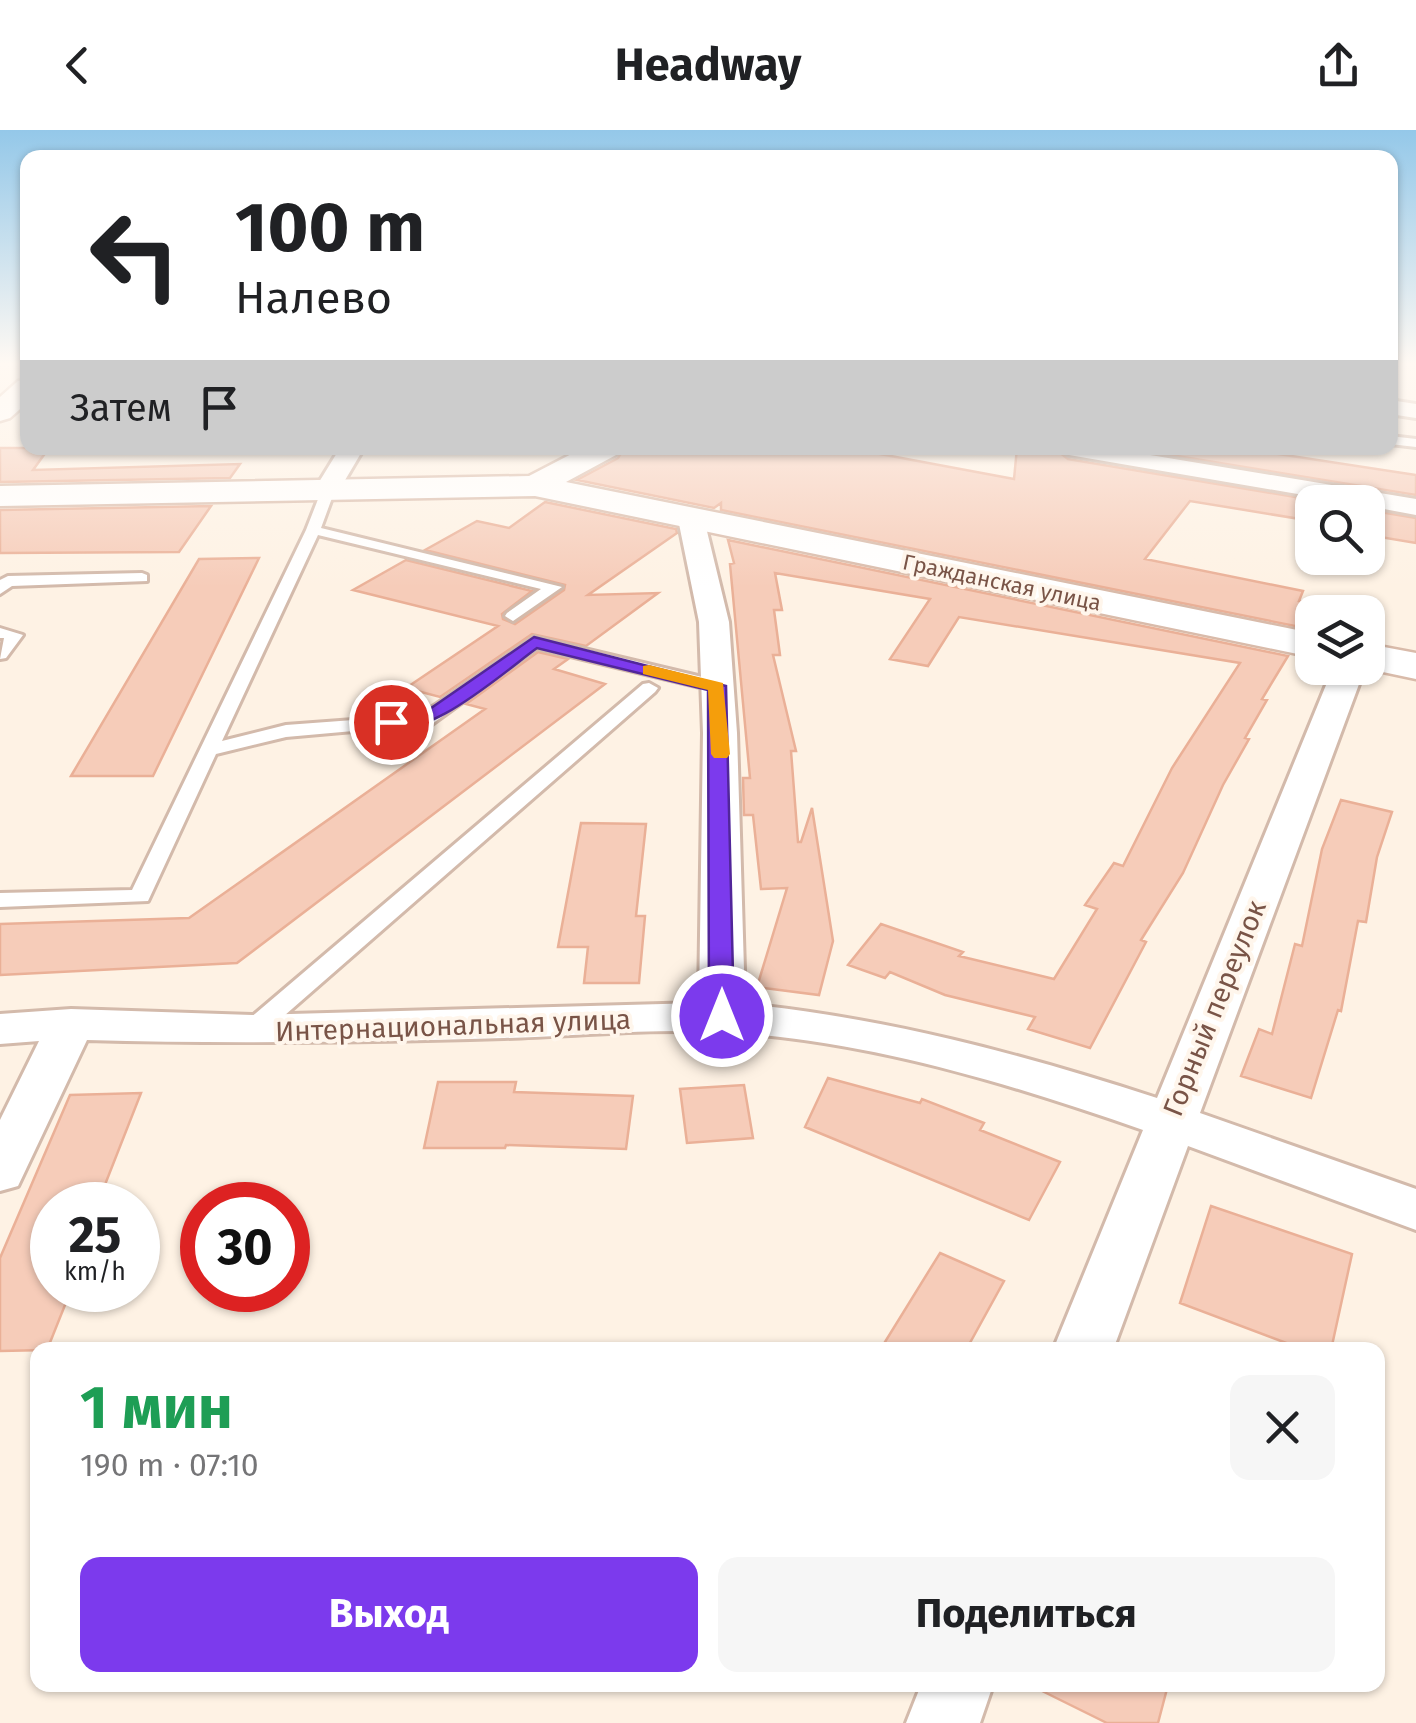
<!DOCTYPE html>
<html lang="ru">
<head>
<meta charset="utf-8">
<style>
	:root { --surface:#fff; --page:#f6f6f6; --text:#202124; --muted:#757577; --accent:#7c3aed }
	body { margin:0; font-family:"Fira Sans",sans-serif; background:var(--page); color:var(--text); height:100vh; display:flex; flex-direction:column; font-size:38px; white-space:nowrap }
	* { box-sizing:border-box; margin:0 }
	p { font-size:32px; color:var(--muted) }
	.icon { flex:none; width:55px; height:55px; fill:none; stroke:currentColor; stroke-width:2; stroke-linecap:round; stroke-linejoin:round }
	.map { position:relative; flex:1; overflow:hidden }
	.sheet { position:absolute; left:30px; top:1212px; width:1355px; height:350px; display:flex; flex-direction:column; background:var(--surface); border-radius:20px; box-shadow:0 2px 8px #0004 }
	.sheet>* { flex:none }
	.hud { position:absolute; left:20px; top:20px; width:1378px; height:305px; border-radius:20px; box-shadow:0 2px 8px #0004; background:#fff; color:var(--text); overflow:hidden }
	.fabs { position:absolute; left:1295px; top:355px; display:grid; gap:20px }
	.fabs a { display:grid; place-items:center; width:90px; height:90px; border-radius:20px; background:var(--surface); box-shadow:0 2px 8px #0004; font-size:50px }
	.speed { position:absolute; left:30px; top:1052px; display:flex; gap:20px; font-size:50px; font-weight:700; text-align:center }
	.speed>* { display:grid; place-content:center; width:130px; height:130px; border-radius:50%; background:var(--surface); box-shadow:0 2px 8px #0004; line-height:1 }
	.speed small { font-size:25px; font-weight:400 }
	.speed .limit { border:15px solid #d22; background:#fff; color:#111 }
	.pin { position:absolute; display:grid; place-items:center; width:85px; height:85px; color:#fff; margin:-42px; border:5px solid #fff; border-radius:50%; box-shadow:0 2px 10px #0007 }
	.me { position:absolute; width:110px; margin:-55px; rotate:0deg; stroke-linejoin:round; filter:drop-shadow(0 0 8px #0008) }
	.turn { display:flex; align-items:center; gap:35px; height:210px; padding:0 50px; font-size:45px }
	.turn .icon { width:130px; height:130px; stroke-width:2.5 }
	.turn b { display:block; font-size:70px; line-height:85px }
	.then { display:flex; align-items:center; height:95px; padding:0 50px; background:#0003; gap:20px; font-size:38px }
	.round { display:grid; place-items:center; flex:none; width:105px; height:105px; border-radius:20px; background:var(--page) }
	.overview { display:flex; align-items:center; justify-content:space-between; height:170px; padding:0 50px }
	h1 { font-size:60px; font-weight:700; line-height:75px; color:#1e9e55 }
	.button { display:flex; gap:20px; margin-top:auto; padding:20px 50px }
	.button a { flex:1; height:115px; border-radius:20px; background:var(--accent); color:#fff; font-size:40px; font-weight:700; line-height:115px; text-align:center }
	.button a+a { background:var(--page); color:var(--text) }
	header { display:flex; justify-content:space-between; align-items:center; height:130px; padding:0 50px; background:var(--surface); font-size:45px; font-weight:700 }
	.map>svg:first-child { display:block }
	.building { fill:#f6ccb9; stroke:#eab097; stroke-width:2.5 }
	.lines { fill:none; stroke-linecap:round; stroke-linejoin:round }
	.lane-casing { stroke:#d3baab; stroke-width:6 }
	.street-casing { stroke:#d3baab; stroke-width:6 }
	.secondary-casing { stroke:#d9bbaa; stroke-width:5 }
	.lane { fill:#fff; fill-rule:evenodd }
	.street { fill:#fff; fill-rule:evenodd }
	.secondary { fill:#fff; fill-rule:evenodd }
	.route { fill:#7c3aed; stroke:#51269a; stroke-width:2.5 }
	.slow { fill:#f59e0b }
	.labels { text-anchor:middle; stroke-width:8; stroke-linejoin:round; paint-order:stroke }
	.far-street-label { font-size:22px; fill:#795447; stroke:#fff6ec }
	.street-label { font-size:28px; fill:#795447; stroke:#fff6ec }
</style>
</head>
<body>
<header><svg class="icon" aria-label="back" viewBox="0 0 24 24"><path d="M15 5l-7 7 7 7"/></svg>Headway<svg class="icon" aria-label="share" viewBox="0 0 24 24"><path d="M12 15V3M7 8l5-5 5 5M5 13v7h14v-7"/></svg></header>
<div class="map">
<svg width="1416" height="1593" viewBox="0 0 1416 1593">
	<rect width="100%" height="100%" fill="#fef2e4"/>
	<path class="building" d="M 0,318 L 49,318 L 33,340 L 240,334 L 230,348 L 0,352 Z
		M 624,318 L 848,318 L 1014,349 L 1017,318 L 1054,318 L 1068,329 L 1325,372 L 1312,372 L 1312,391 L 1190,371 L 1145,429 L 1303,461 L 1299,471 L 1319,474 L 1305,498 L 721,380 L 721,373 L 714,378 L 577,350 L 618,328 Z
		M 1128,318 L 1238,318 L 1416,345 L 1416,365 Z
		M 545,372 L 676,399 L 677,403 L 588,465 L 658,463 L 586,516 L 532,504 L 440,567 L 406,558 L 498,496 L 353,460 L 406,430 L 532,461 L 502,484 L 503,489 L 515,494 L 564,460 L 565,455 L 425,420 L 477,391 L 509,398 Z
		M 211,376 L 179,422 L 0,423 L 0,380 Z
		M 1368,380 L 1416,388 L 1416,413 L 1368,405 Z
		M 728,410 L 1288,526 L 1262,569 L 1267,570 L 1245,608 L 1249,609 L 1223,655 L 1183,743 L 1141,810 L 1146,812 L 1090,918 L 1028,899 L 1035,887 L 945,865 L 890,842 L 885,848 L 848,835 L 881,794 L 963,822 L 959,826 L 1054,849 L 1097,779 L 1085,775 L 1114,733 L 1123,736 L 1172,638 L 1240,533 L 959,487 L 928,536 L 890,529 L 930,469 L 775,443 L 782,480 L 774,480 L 780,525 L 773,525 L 796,621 L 791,621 L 798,712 L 801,712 L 812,678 L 833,811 L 819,865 L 757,857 L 787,758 L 761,759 L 753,685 L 744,685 L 743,648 L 750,648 L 730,434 L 734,433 Z
		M 259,428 L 153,646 L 71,646 L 199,429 Z
		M 538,522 L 568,529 L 554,539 L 605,554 L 237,833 L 0,845 L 0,794 L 189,788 L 485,579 L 466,574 Z
		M 1341,670 L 1392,682 L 1377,727 L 1366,792 L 1358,791 L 1341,881 L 1338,880 L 1311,968 L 1241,946 L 1259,899 L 1272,904 L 1295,814 L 1302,816 L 1322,719 Z
		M 581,693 L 646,694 L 636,786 L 645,786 L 639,853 L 584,853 L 588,817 L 558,817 Z
		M 828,948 L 920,973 L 922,969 L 984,993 L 980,1000 L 1060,1032 L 1029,1090 L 805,997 Z
		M 438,952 L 516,952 L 514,962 L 633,966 L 626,1019 L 506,1015 L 505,1018 L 424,1018 Z
		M 744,955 L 753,1008 L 687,1013 L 680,959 Z
		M 141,963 L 97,1075 L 52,1075 L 52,1160 L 71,1160 L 47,1220 L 0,1221 L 0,1128 L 70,965 Z
		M 1211,1076 L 1352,1124 L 1331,1220 L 1305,1220 L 1180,1173 Z
		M 940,1123 L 1004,1151 L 966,1220 L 880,1220 Z
		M 1030,1555 L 1168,1555 L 1158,1593 L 1107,1593 Z"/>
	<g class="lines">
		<g class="lane-casing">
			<path id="lane" d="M 1390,306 L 1416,309 L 1416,317 L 1390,314 Z
				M 324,354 L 336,357 L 321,398 L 562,457 L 513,491 L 505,486 L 507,483 L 541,459 L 318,405 L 222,611 L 286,595 L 421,585 L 534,507 L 723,552 L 726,556 L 717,561 L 537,518 L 432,594 L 286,607 L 216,624 L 148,771 L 0,777 L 0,763 L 132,760 L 306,400 Z
				M 142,443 L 147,445 L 147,451 L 12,456 L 0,464 L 0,450 L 8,446 Z
				M 0,498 L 23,505 L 6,528 L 0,529 L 4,508 L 0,508 Z
				M 649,553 L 658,558 L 655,562 L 261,906 L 243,906 L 240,900 L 243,894 L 643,554 Z"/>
		</g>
		<g class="street-casing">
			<path id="street" d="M 1390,270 L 1416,274 L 1416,288 L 1390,284 Z
				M 340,318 L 364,318 L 338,362 L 320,362 L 316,357 Z
				M 1057,318 L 1108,318 L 1416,369 L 1416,385 L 1368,376 L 1368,372 L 1344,372 L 1069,325 Z
				M 691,381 L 704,389 L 729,492 L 737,603 L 745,874 C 886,888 1022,924 1157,968 L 1333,538 L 1365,538 L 1200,983 L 1416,1059 L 1416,1100 L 1188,1016 L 1113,1220 L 1053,1220 L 1143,1000 C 1008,953 868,910 724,902 C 651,898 576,906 504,908 C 364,912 226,914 87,910 L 18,1056 L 0,1061 L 0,990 L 39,911 L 0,914 L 0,884 L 71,879 L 252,885 L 699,873 L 703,603 L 699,492 L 678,389 Z
				M 921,1555 L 993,1555 L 980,1593 L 906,1593 Z"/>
		</g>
		<g class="secondary-casing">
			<path id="secondary" d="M 28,249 L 28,272 L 10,288 L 0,291 L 0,267 L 18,251 Z
				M 583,318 L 620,318 L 616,325 L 566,352 L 1312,503 L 1312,527 L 535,366 L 0,376 L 0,356 L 529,346 Z
				M 1368,514 L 1416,523 L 1416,549 L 1364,538 L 1368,538 Z"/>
		</g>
		<use href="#lane" class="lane"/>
		<use href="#street" class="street"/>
		<use href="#secondary" class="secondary"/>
	</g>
	<linearGradient id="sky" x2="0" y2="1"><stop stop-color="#94c8e9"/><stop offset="0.51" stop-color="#fff9f3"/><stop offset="1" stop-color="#fff9f3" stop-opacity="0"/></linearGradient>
	<rect width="1416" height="457" fill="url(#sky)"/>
	<path class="route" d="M 534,507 L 726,556 L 734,886 L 730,892 L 722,895 L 709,886 L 708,560 L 537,518 C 506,540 417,621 382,592 L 391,587 L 421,585 Z"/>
	<path class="slow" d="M 649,535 L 723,553 L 730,624 L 727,628 L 714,628 L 711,624 L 708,560 L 643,544 L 643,536 Z"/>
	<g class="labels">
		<g class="far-street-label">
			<text transform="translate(1002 452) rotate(12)" y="8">Гражданская улица</text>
		</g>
		<g class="street-label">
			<text transform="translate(1214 878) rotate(-68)" y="10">Горный переулок</text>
			<text transform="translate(453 895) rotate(-2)" y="10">Интернациональная улица</text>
		</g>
	</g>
</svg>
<div class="fabs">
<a><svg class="icon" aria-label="search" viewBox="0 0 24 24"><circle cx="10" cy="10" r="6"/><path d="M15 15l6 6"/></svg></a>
<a><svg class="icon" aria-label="layers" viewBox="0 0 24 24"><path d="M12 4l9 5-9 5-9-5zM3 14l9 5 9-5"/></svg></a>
</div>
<div class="speed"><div>25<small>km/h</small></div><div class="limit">30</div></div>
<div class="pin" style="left:391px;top:592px;background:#d93025"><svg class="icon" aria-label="arrive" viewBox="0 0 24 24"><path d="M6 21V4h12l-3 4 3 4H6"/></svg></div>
<svg class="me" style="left:722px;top:886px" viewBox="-20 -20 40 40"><circle r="17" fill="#7c3aed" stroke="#fff" stroke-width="3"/><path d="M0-11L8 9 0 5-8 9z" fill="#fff"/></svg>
<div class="hud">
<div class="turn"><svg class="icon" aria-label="left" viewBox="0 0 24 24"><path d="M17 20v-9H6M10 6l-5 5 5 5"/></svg><div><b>100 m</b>Налево</div></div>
<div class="then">Затем<svg class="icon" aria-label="arrive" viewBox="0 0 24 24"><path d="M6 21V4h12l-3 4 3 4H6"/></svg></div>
</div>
<section class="sheet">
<div class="overview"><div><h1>1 мин</h1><p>190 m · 07:10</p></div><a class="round"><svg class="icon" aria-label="close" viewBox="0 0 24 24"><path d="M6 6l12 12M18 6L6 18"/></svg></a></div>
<div class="button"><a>Выход</a><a>Поделиться</a></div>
</section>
</div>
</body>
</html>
